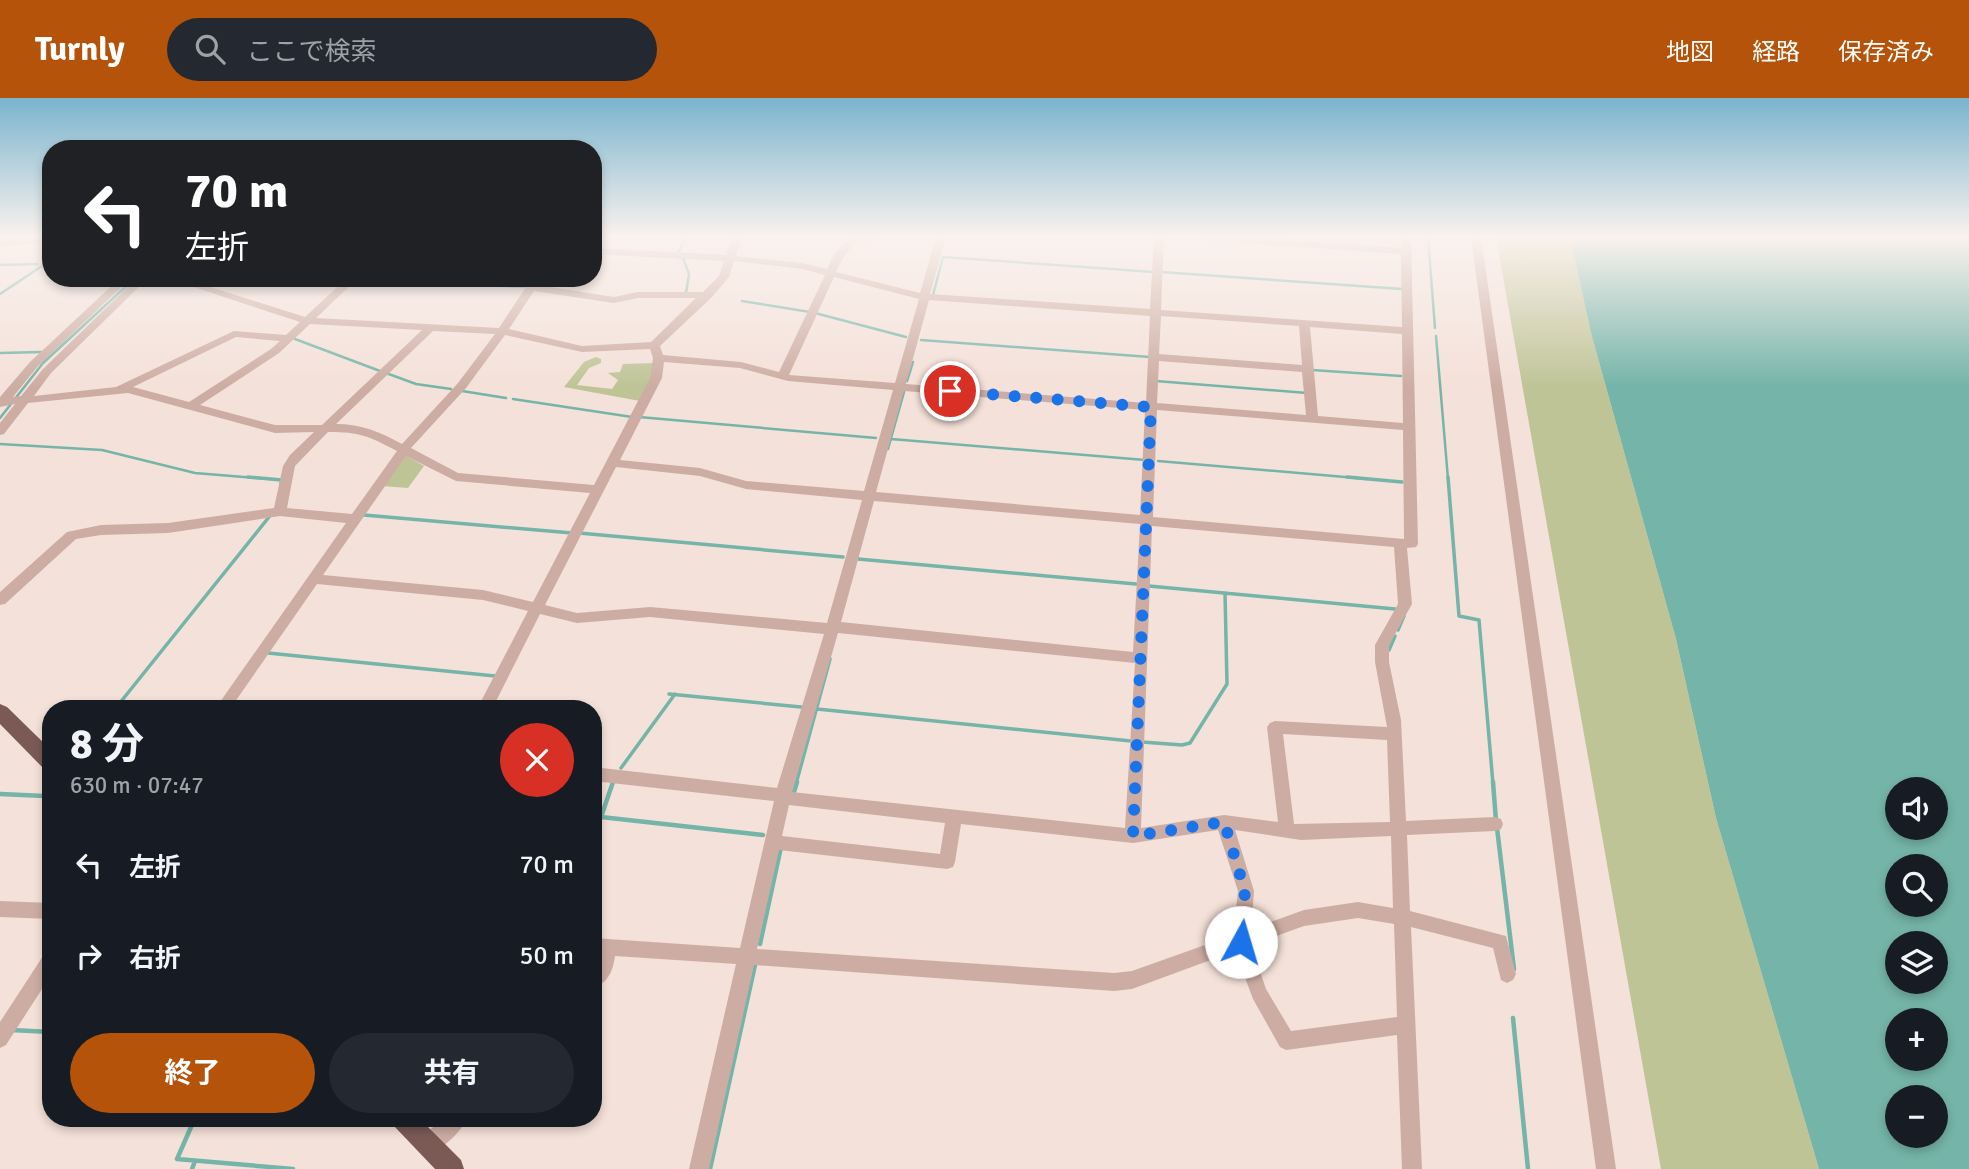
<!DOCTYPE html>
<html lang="ja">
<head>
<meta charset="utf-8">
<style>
	:root { --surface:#171b24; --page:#242831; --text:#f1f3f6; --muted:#9ea1a6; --accent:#b45309 }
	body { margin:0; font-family:Signika,"Noto Sans JP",sans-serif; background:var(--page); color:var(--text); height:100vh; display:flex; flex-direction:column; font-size:26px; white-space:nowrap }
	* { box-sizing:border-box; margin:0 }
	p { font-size:23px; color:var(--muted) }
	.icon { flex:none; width:38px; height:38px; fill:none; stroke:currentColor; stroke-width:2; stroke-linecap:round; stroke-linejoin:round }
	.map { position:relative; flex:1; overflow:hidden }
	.sheet { position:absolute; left:42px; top:602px; width:560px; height:427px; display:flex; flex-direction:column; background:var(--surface); border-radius:28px; box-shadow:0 4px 10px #0003 }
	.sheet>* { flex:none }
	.banner { position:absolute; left:42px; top:42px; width:560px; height:147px; border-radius:28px; box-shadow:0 4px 10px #0003; background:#202124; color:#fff; overflow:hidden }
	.controls { position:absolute; left:1885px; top:679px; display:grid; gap:14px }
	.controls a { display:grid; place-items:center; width:63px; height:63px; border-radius:50%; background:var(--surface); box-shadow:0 4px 10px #0003; font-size:35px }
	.pin { position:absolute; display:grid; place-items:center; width:60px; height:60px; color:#fff; margin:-30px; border:4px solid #fff; border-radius:50%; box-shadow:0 2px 7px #0007 }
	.me { position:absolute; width:77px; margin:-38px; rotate:6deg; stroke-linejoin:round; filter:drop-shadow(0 0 5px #0008) }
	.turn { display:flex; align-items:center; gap:24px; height:147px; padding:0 28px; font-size:32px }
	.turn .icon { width:91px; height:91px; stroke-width:2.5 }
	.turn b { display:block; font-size:49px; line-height:60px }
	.round { display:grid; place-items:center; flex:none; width:74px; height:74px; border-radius:37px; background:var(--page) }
	.headline { display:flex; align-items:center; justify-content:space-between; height:119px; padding:0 28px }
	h1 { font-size:42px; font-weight:700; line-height:52px }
	.primary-button { display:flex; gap:14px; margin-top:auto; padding:14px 28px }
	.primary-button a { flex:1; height:80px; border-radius:42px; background:var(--accent); color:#fff; font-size:28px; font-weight:700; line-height:80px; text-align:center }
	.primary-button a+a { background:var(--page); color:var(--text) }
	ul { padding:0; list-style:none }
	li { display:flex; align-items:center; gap:21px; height:91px; padding:0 28px }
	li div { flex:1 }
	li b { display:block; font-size:26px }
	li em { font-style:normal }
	header { display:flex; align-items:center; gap:42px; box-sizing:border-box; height:98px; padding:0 35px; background:var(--accent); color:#fff }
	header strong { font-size:33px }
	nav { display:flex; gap:38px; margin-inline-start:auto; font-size:24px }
	.search { width:490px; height:63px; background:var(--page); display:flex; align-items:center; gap:18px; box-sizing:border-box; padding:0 24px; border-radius:38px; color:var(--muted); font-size:26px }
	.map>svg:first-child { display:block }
	.green { fill:#bfc497 }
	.water { fill:#75b4a8; fill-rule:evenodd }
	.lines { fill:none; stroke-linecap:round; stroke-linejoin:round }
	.stream-far2 { stroke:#75b4a8; stroke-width:2.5 }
	.stream-far1 { stroke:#75b4a8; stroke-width:3.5 }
	.stream { stroke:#75b4a8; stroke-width:4.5 }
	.minor { fill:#cdada3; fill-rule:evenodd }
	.major { fill:#7b5a55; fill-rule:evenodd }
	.route { stroke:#1a73e8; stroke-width:12; stroke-dasharray:0 21.6 }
</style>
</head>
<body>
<header>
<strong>Turnly</strong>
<div class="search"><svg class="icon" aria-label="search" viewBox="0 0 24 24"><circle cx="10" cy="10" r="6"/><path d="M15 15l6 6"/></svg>ここで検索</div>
<nav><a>地図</a><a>経路</a><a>保存済み</a></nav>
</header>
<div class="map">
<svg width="1969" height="1071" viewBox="0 0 1969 1071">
	<rect width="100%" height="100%" fill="#f4e1d9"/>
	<path class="green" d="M 1496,139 L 1570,139 L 1591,235 L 1676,541 L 1716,720 L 1819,1071 L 1661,1071 Z
		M 596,259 L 601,261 L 601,265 L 589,270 L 577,287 L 612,291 L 618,282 L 608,275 L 620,274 L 623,266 L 656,265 L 654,279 L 640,303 L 564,289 L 584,264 Z
		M 405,357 L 424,368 L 408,390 L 382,388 Z"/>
	<path class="water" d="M 1570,139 L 1969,139 L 1969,1071 L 1819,1071 L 1716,720 L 1676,541 L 1591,235 ZM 1897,691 L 1936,691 L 1936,730 L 1897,730 ZM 1897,768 L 1936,768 L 1936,807 L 1897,807 ZM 1897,845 L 1936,845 L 1936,884 L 1897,884 ZM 1897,922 L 1936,922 L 1936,961 L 1897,961 ZM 1897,999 L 1936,999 L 1936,1038 L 1897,1038 Z"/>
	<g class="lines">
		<path class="stream-far2" d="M 1428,139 L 1435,230
			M 678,155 L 686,139
			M 679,160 L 683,160 L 689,176 L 686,195
			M 0,167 L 37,166
			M 1161,174 L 1402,191
			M 354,182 L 526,189
			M 0,196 L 51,162
			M 933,197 L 943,159 L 1154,174
			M 742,203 L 810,214
			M 815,215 L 906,239
			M 1436,238 L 1448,381
			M 295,241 L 380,273
			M 921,242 L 1150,259
			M 0,255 L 41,254
			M 1312,272 L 1401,278
			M 386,275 L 416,286 L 451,291
			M 907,283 L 913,264
			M 1156,283 L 1307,295
			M 462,293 L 506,300
			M 513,301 L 632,319
			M 639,319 L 876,340
			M 0,320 L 43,265 L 135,180
			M 891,341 L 1145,362
			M 0,346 L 102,352 L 195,375 L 270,381
			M 888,351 L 904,294
			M 1158,363 L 1368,381"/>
		<path class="stream-far1" d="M 248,379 L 282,382 L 281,385
			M 1347,379 L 1402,384
			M 1448,379 L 1459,518 L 1479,522 L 1493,686
			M 364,417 L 572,435
			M 579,435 L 843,459
			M 858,461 L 1136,486
			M 1149,488 L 1395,511
			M 1398,532 L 1404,518
			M 1389,552 L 1395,538
			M 268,555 L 495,578
			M 669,596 L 801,609
			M 115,611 L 269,419
			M 817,611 L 1131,643
			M 1142,644 L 1182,647 L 1190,645 L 1227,586 L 1225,495
			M 621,670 L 675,596
			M 796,686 L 830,561"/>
		<path class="stream" d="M 1493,684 L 1496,723
			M 794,694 L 797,684
			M 0,696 L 45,698 L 51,691
			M 601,719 L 613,684
			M 1497,730 L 1514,871
			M 593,735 L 601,719 L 763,737
			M 760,846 L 781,749
			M 1513,920 L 1528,1071
			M 11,932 L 51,934
			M 195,1020 L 177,1061 L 293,1071
			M 192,1071 L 195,1063
			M 710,1071 L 755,867"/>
		<path class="minor" d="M 51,139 L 51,144 L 0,148 L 0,142 Z
			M 732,139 L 742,139 L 736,158 L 802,165 L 827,171 L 834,157 L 849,139 L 880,139 L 875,142 L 856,144 L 844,158 L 836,174 L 920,195 L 936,139 L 946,139 L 930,196 L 1150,211 L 1154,139 L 1164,139 L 1161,212 L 1402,229 L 1401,156 L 1201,142 L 1196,139 L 1248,139 L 1401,150 L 1401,139 L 1411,139 L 1418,446 L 1416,449 L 1407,450 L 1412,506 L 1389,547 L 1389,564 L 1401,622 L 1406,723 L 1495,719 L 1501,721 L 1503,726 L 1501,731 L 1495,733 L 1407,737 L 1410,813 L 1506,838 L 1516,876 L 1513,882 L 1507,885 L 1501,882 L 1493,850 L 1411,829 L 1422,1071 L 1402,1071 L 1397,937 L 1286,952 L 1280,949 L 1253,901 L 1235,853 L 1132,891 L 1114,893 L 754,867 L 709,1071 L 689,1071 L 736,866 L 615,858 C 613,873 608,885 593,890 L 593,869 L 598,857 L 593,856 L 593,840 L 740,850 L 774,703 L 593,683 L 593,669 L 777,690 L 824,536 L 650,519 L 577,525 L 540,516 L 492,611 L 477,611 L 528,513 L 483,502 L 317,486 L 230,611 L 215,611 L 346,425 L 280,418 L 168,435 L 101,437 L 76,441 L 5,506 L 0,507 L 0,494 L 67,434 L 101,427 L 168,425 L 274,410 L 283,368 L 290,357 L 314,334 L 275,335 L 128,295 L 28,305 L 4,336 L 0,337 L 0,325 L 15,306 L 0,309 L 0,299 L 30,264 L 120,180 L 131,180 L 38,268 L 13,299 L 21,298 L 43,271 L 137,180 L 148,180 L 51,275 L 34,298 L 116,289 L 234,233 L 286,237 L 300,224 L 166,180 L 182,180 L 305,219 L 347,180 L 358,180 L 316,220 L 499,230 L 532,180 L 542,180 L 538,187 L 614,199 L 638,194 L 703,194 L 719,178 L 724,163 L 593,156 L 593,150 L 726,157 ZM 734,163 L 802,171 L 825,177 L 779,274 L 741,264 L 663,257 L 660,248 L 712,199 L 729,179 ZM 834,179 L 919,201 L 895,285 L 789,277 ZM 534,193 L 614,205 L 638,200 L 696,200 L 651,244 L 582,248 L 509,231 ZM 929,202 L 1150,218 L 1146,305 L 906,286 ZM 1161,218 L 1299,228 L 1302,267 L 1159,256 ZM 310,226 L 422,232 L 322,327 L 275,327 L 200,307 L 279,255 ZM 1310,229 L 1402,236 L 1403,325 L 1318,318 ZM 433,233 L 495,236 L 458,285 L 402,346 C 380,334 362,326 336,326 ZM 505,237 L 582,254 L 650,251 L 653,260 L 650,280 L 594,387 L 458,375 L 411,350 L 466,290 ZM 236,239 L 280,243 L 271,251 L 189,304 L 133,289 ZM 1159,263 L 1302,274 L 1306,317 L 1157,305 ZM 664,264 L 740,270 L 788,283 L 893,292 L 864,393 L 746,383 L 700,370 L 620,362 L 662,280 ZM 904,293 L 1145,312 L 1140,417 L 876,394 ZM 1157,312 L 1403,332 L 1404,441 L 1153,419 ZM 328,334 C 360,334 369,338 397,353 L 352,416 L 287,410 L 295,368 ZM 406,358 L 456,383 L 590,395 L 533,504 L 483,492 L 323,477 ZM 616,369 L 700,378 L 746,391 L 862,402 L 827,525 L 650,509 L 577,515 L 545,507 ZM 874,403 L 1140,426 L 1133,554 L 841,524 ZM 1152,428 L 1394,449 L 1398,506 L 1375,547 L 1375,564 L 1387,629 L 1275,623 L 1270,625 L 1267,629 L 1278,724 L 1224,717 L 1141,730 ZM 838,535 L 1135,565 L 1125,730 L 792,694 ZM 1283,636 L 1387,642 L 1390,724 L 1294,726 ZM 789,707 L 945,725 L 940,756 L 782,738 ZM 961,726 L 1133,745 L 1218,732 L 1238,793 L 1233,837 L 1132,873 L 1114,875 L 757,851 L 779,752 L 947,771 L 953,769 L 955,764 ZM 1235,732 L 1301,742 L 1391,738 L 1393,810 L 1358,804 L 1304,812 L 1251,831 L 1254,793 ZM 1358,820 L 1394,826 L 1397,919 L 1291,933 L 1266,891 L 1251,847 L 1304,828 Z
			M 1471,139 L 1481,139 L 1616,1071 L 1596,1071 Z
			M 0,803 L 51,805 L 51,821 L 0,819 Z
			M 51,853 L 51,877 L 6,947 L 0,950 L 0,924 L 45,855 Z
			M 443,1020 L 467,1020 C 462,1034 442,1051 428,1057 L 421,1054 L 418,1047 L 421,1040 Z"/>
		<path class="major" d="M 0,606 L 7,609 L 51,652 L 51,673 L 44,671 L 0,626 Z
			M 390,1020 L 419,1020 L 461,1062 L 464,1071 L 435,1071 L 394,1028 Z"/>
	</g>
	<linearGradient id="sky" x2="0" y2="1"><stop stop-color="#7ab4ce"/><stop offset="0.48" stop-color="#faf2ee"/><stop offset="1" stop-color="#faf2ee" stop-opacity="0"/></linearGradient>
	<rect width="1969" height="289" fill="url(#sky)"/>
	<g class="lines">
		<path class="route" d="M 950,293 L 1151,309 L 1133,738 L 1224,724 L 1245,793 L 1241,844"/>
	</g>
</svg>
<div class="controls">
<a><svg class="icon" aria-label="sound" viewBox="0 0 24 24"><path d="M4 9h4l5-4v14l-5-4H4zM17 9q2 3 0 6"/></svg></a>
<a><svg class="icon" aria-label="search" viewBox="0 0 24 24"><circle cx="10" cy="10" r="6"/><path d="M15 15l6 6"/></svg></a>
<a><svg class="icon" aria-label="layers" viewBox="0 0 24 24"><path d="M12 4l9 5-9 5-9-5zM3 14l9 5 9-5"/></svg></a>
<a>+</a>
<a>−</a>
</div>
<div class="pin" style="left:950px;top:293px;background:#d93025"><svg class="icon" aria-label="arrive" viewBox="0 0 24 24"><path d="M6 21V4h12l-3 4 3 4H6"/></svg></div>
<svg class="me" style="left:1241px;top:844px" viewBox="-20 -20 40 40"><circle r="19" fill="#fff"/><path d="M0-13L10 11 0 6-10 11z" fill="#1a73e8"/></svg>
<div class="banner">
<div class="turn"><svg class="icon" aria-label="left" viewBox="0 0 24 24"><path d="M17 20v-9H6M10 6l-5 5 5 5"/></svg><div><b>70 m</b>左折</div></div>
</div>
<section class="sheet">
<div class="headline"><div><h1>8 分</h1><p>630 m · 07:47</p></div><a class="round" style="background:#d93025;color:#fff"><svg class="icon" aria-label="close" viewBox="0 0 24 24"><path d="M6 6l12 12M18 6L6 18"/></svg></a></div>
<ul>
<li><svg class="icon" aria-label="left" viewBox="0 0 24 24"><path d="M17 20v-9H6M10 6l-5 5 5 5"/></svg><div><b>左折</b></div><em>70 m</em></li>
<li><svg class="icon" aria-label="right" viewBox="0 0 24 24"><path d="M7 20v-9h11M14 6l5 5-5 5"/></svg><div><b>右折</b></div><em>50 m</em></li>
</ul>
<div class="primary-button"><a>終了</a><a>共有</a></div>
</section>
</div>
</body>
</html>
